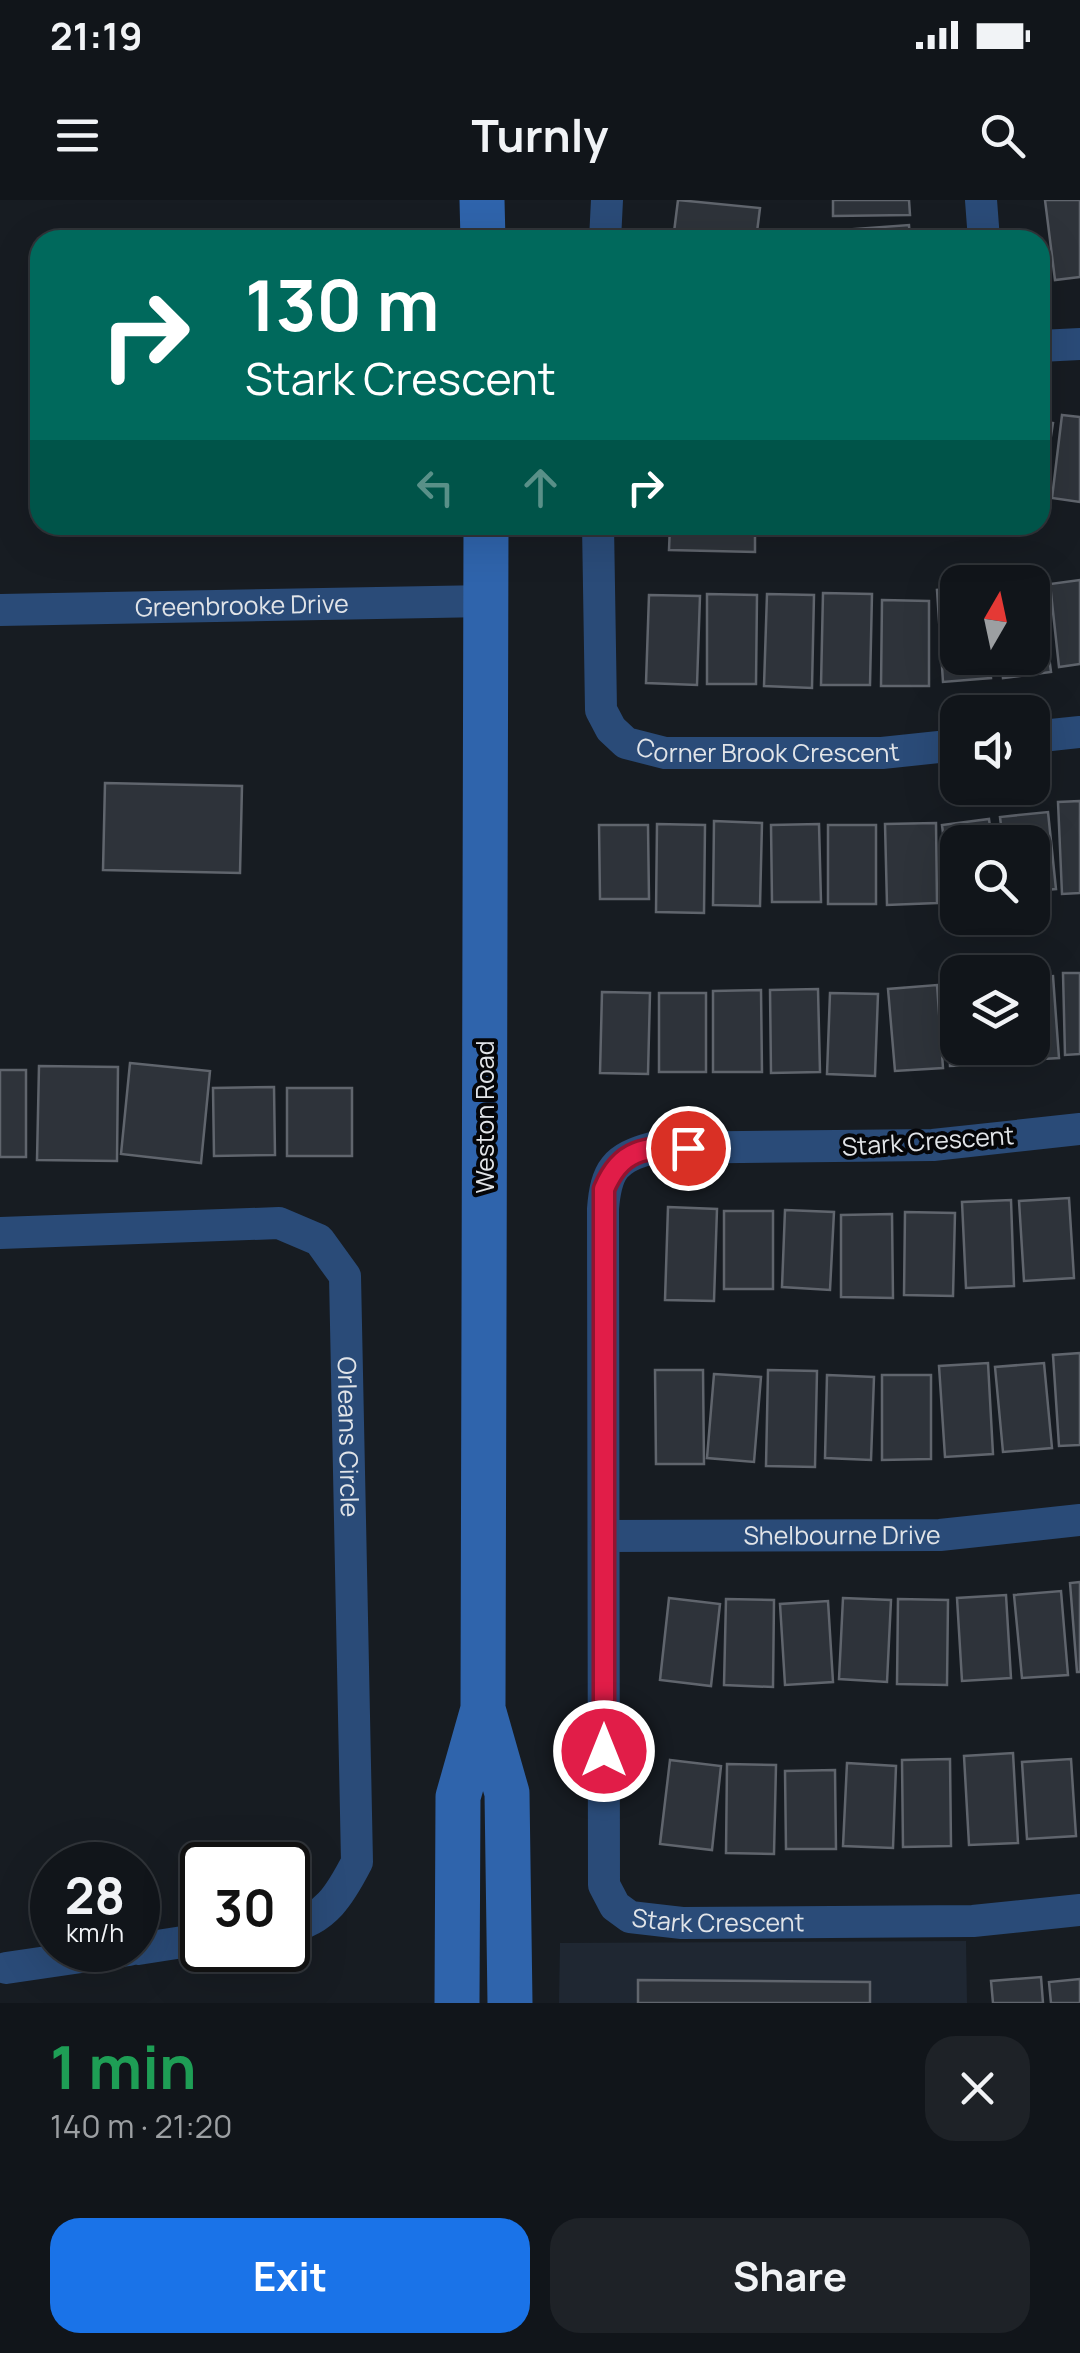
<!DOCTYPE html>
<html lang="en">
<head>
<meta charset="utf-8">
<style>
	:root { --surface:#11151a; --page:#1e2227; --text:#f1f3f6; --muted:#9c9fa2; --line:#303439; --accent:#1a73e8 }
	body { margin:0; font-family:Manrope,sans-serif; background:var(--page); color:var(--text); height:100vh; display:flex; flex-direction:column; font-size:38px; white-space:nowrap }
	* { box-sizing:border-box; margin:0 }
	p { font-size:32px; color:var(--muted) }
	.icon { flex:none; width:55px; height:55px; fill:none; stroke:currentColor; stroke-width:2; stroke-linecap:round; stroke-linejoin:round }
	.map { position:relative; height:1803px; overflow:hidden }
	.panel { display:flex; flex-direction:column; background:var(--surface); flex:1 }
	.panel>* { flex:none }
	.banner { position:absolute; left:30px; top:30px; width:1020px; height:305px; border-radius:30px; box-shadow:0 10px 40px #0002,0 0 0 2px var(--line); background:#00695c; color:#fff; overflow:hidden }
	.needle { width:65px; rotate:9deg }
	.controls { position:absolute; left:940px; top:365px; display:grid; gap:20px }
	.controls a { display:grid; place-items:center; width:110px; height:110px; border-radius:20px; background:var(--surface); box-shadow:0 10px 40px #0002,0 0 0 2px var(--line); font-size:50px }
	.speed { position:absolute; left:30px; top:1642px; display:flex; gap:20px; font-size:50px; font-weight:700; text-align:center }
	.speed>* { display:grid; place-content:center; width:130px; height:130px; border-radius:50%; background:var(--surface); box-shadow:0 10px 40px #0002,0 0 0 2px var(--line); line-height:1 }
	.speed small { font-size:25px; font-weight:400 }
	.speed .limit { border:5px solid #111; border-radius:15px; background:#fff; color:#111 }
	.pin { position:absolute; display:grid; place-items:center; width:85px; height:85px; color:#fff; margin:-42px; border:5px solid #fff; border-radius:50%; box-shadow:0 2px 10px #0007 }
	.me { position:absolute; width:110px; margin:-55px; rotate:0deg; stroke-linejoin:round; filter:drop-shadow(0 0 8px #0008) }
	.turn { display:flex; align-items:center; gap:35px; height:210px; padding:0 50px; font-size:45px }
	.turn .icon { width:130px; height:130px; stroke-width:2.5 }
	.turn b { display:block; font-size:70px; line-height:85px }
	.lanes { display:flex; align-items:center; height:95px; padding:0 50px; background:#0003; justify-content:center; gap:50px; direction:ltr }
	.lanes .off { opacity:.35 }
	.round { display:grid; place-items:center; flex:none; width:105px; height:105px; border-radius:30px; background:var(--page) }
	.overview { display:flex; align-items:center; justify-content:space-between; height:170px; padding:0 50px }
	h1 { font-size:60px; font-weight:700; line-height:75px; color:#1e9e55 }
	.cta { display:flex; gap:20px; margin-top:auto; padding:20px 50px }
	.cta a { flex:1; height:115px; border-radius:30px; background:var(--accent); color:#fff; font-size:40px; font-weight:700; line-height:115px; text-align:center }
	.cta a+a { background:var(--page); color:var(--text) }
	.status { display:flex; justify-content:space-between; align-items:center; height:70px; padding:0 50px; background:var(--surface); direction:ltr }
	.status svg { height:28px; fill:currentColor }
	header { display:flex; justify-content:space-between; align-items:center; height:130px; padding:0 50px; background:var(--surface); font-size:45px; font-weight:700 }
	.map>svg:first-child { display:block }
	.built { fill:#1f2732 }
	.building { fill:#2e333a; stroke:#60656d; stroke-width:2.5 }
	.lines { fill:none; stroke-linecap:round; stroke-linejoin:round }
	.street { stroke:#2a4b78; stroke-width:32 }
	.secondary { stroke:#2f64ac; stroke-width:45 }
	.route-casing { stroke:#92132f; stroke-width:25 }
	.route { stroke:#e11d48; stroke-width:18 }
	.labels { text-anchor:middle; stroke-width:8; stroke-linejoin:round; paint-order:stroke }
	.street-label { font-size:25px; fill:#e1e4e8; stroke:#050609 }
</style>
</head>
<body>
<div class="status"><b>21:19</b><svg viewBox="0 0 49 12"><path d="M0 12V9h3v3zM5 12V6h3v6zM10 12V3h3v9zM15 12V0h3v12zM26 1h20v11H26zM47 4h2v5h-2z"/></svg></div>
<header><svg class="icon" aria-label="menu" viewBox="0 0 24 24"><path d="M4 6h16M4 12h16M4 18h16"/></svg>Turnly<svg class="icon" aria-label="search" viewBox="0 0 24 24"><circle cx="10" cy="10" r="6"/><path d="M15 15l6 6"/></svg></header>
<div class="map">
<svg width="1080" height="1803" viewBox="0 0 1080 1803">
	<rect width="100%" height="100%" fill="#171c22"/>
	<path class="built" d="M 966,1741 L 967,1803 L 559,1803 L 560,1743 Z"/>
	<path class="building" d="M 678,0 L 760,8 L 756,40 L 673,40 Z
		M 833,0 L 909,0 L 910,15 L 833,16 Z
		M 1045,0 L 1080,0 L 1080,77 L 1055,80 Z
		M 909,25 L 910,40 L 829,40 L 829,31 Z
		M 1062,215 L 1080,217 L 1080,302 L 1052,298 Z
		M 1040,221 L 1053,223 L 1040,307 Z
		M 670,325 L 755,325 L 755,352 L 669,350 Z
		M 1039,379 L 1051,472 L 1003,478 L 1001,458 L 1032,458 L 1032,382 L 1015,382 Z
		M 1080,380 L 1080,464 L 1059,467 L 1050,384 Z
		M 958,388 L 958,458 L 990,458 L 991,478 L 943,482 L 937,390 Z
		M 823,393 L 872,394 L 870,485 L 821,485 Z
		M 707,394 L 757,395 L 756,484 L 707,484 Z
		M 767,394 L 814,395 L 812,488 L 764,486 Z
		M 649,395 L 700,396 L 697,485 L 646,483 Z
		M 882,400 L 929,401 L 929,486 L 881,486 Z
		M 105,583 L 242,586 L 240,673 L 103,670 Z
		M 1080,601 L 1080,693 L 1062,694 L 1058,602 Z
		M 1048,612 L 1056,689 L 1032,691 L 1032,642 L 1003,642 L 1000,617 Z
		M 989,619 L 992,642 L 958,642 L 958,697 L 951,698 L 942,625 Z
		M 714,621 L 762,623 L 760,706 L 713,705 Z
		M 936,623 L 937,703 L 887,705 L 885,624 Z
		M 657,624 L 705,625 L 704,713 L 656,712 Z
		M 819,624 L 821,702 L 772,702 L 771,625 Z
		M 599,625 L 648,625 L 649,699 L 600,699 Z
		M 828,625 L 876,625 L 876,704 L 828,704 Z
		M 1063,773 L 1080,773 L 1080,854 L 1065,855 Z
		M 1053,776 L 1059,858 L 1009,861 L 1008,848 L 1032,848 L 1032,778 Z
		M 937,785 L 943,868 L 895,871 L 888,789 Z
		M 946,786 L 958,786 L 958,848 L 997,848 L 998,864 L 950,866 Z
		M 818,789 L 820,872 L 771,873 L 770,790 Z
		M 761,790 L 762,872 L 713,872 L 713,791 Z
		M 602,792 L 650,793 L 648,874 L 600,873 Z
		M 659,793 L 706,793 L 706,872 L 659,872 Z
		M 830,793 L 878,794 L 875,876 L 827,874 Z
		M 130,863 L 210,871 L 201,963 L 121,954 Z
		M 39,866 L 118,867 L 117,961 L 37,960 Z
		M 0,870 L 26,870 L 26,957 L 0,957 Z
		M 274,887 L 275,955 L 214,956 L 213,888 Z
		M 287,888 L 352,888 L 352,956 L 287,956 Z
		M 1069,998 L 1074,1078 L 1024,1081 L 1019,1001 Z
		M 1011,1000 L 1014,1086 L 966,1088 L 962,1002 Z
		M 668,1007 L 717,1009 L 714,1101 L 665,1100 Z
		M 785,1010 L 834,1012 L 830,1090 L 782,1087 Z
		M 724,1011 L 773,1011 L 773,1089 L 724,1089 Z
		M 905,1012 L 955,1013 L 953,1096 L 904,1095 Z
		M 892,1014 L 893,1098 L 841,1097 L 841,1015 Z
		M 1080,1153 L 1080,1245 L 1059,1246 L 1053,1155 Z
		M 988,1163 L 993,1254 L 945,1257 L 939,1166 Z
		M 1044,1163 L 1052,1248 L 1003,1252 L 995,1167 Z
		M 655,1170 L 703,1170 L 704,1264 L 656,1264 Z
		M 768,1170 L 817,1171 L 815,1267 L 766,1266 Z
		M 714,1174 L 761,1177 L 754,1262 L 707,1258 Z
		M 827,1175 L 874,1177 L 871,1260 L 825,1258 Z
		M 882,1175 L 931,1175 L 931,1259 L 882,1260 Z
		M 1080,1382 L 1080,1472 L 1077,1472 L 1070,1383 Z
		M 1061,1391 L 1068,1475 L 1022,1478 L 1014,1395 Z
		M 1006,1395 L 1011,1478 L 962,1481 L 957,1398 Z
		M 669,1398 L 720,1404 L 711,1486 L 660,1480 Z
		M 843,1398 L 891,1400 L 887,1482 L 839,1479 Z
		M 726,1399 L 774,1400 L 773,1487 L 724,1485 Z
		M 898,1399 L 948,1400 L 947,1485 L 897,1484 Z
		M 828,1401 L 833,1482 L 785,1485 L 780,1404 Z
		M 1013,1553 L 1018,1643 L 969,1645 L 964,1556 Z
		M 950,1559 L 951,1646 L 903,1647 L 902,1560 Z
		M 1071,1559 L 1076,1636 L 1027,1639 L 1022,1562 Z
		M 670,1560 L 721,1566 L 712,1650 L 660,1644 Z
		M 847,1563 L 896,1566 L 893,1648 L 843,1646 Z
		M 727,1564 L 776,1565 L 774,1654 L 726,1653 Z
		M 835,1570 L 836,1649 L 786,1649 L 785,1571 Z
		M 1041,1777 L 1043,1803 L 993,1803 L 991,1781 Z
		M 1080,1779 L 1080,1803 L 1051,1803 L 1049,1782 Z
		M 638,1780 L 870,1782 L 870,1803 L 638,1803 Z"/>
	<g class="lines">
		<g class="street">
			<path d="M 981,0 L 984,40"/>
			<path d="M 605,40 L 607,0"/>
			<path d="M 1040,146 L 1080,144"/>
			<path id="s1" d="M 598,325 L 601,510 L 611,529 L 626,543 L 665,553 L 882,553 L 958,545"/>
			<path id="s2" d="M 0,410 L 487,401"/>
			<path d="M 1032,537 L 1080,532"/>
			<path id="s3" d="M 1080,929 L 933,945 L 652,948 C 615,958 606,970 603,1009 L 604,1685 L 615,1706 L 630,1717 L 682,1723 L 973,1721 L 1080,1710"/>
			<path id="s4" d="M 0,1033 L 279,1023 L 319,1040 L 345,1076 L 357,1662 C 341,1693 325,1721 288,1727"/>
			<path id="s5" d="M 604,1336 L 940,1335 L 1080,1320"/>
			<path d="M 138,1749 L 202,1739"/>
			<path d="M 6,1768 L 129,1750"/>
		</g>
		<path class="secondary" d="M 482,0 L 483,40
			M 486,325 L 483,1509 L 507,1593 L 510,1803
			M 457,1803 L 458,1597 L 483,1509"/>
	</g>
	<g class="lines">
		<g class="route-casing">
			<path id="route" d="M 604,1551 L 604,989 C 622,946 647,948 688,948"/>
		</g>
		<use href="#route" class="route"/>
	</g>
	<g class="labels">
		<g class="street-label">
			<text dy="9" stroke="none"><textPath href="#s2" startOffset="242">Greenbrooke Drive</textPath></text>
			<text dy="9" stroke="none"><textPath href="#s1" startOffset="370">Corner Brook Crescent</textPath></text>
			<text transform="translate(485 917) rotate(-90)" y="9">Weston Road</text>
			<text transform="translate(928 941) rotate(-4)" y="9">Stark Crescent</text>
			<text dy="9" stroke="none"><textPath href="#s4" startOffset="528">Orleans Circle</textPath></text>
			<text dy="9" stroke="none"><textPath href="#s5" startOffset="238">Shelbourne Drive</textPath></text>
			<text dy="9" stroke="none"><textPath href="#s3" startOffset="1322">Stark Crescent</textPath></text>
		</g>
	</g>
</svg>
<div class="controls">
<a><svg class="needle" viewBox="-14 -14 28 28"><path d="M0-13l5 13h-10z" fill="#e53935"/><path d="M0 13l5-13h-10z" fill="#9c9fa2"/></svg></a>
<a><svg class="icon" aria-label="sound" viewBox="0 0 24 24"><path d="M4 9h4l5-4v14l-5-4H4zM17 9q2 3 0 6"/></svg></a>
<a><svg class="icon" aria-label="search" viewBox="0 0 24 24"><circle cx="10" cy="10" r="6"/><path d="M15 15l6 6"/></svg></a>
<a><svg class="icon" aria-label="layers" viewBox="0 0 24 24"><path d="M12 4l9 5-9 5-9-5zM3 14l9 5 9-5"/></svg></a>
</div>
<div class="speed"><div>28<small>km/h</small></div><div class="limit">30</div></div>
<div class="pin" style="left:688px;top:948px;background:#d93025"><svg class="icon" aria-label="arrive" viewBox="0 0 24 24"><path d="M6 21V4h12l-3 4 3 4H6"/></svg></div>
<svg class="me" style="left:604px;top:1551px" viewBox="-20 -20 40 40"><circle r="17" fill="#e11d48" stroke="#fff" stroke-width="3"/><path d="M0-11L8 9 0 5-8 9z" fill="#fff"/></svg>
<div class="banner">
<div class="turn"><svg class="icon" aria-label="right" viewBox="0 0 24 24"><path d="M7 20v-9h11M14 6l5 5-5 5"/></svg><div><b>130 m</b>Stark Crescent</div></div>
<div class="lanes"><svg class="icon off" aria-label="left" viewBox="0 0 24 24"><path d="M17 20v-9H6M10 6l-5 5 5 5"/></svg><svg class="icon off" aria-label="ahead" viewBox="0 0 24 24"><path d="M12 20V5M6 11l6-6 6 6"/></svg><svg class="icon" aria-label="right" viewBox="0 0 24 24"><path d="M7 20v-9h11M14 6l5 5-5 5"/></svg></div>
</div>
</div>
<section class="panel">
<div class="overview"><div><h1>1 min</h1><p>140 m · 21:20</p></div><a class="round"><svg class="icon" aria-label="close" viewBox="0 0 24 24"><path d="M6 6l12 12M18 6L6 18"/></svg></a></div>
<div class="cta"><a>Exit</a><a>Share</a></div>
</section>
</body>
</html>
